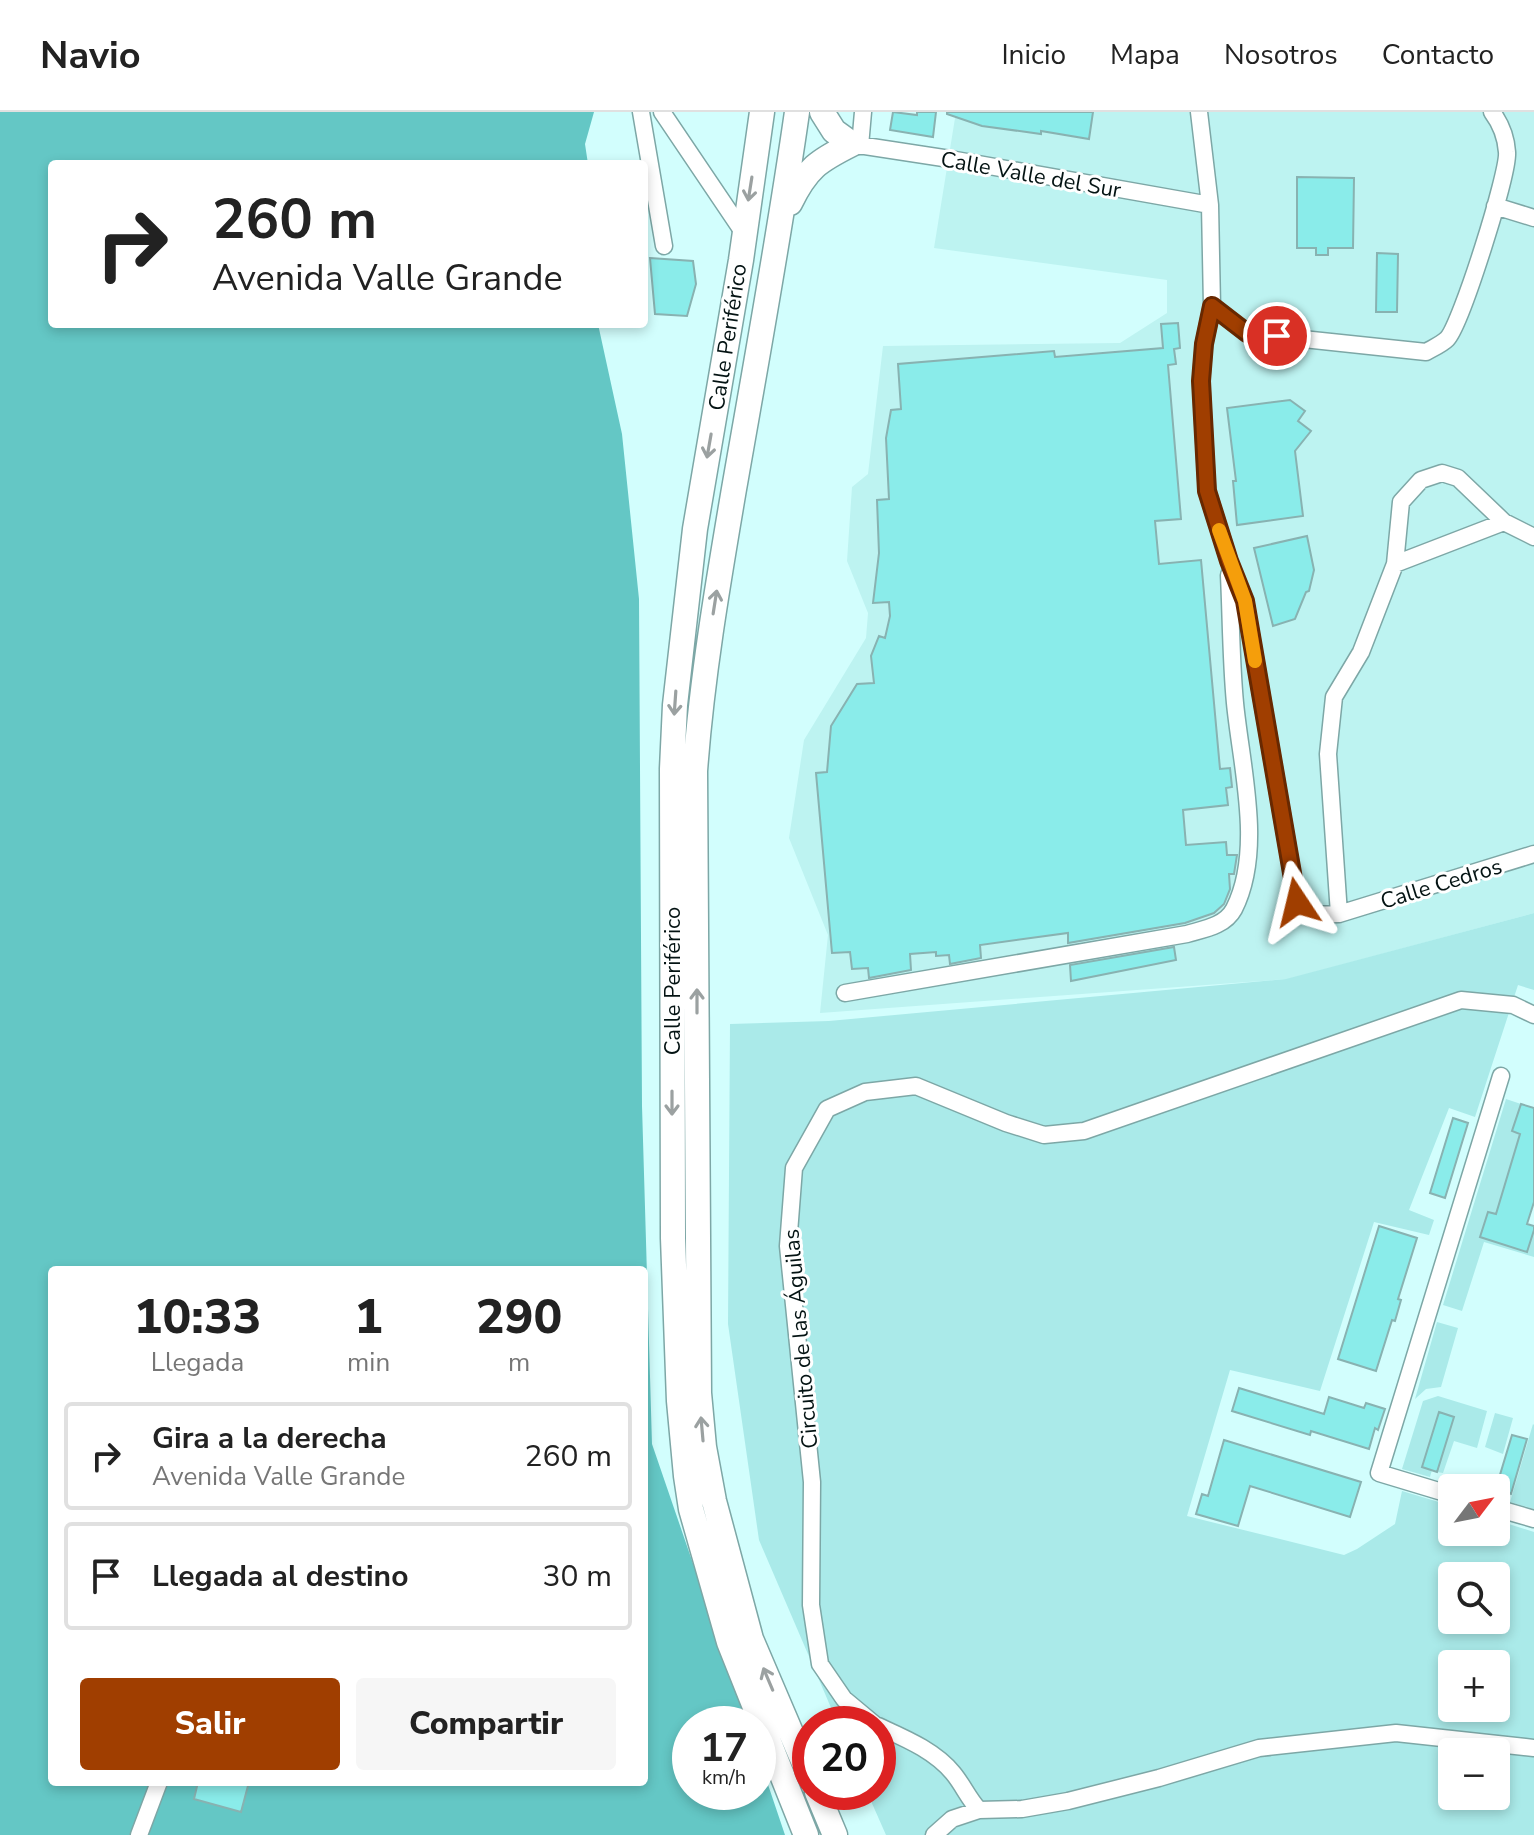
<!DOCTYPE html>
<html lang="es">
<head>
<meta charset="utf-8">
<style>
	:root { --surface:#fff; --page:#f6f6f6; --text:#222; --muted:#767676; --line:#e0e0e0; --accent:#a03e00 }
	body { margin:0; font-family:"Nunito Sans",sans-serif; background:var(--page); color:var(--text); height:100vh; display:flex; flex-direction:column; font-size:30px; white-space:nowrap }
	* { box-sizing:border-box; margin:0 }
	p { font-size:26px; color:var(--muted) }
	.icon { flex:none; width:44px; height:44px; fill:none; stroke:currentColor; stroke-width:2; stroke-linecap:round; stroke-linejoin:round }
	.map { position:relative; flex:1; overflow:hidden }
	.drawer { position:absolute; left:48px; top:1154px; width:600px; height:520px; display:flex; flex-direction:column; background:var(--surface); border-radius:8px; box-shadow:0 4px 12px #0003 }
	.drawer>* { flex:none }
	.banner { position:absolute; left:48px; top:48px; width:600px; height:168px; border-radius:8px; box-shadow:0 4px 12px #0003; background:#fff; color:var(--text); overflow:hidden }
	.needle { width:52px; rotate:58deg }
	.controls { position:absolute; left:1438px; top:1362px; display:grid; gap:16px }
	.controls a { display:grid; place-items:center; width:72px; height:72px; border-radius:8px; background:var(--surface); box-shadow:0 4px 12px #0003; font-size:40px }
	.speed { position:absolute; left:672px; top:1594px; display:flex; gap:16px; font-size:40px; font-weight:700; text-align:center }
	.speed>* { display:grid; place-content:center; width:104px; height:104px; border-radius:50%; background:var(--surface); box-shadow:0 4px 12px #0003; line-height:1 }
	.speed small { font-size:20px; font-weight:400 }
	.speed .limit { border:12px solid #d22; background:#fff; color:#111 }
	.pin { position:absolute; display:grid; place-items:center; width:68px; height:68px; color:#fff; margin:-34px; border:4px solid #fff; border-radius:50%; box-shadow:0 2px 8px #0007 }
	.me { position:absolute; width:88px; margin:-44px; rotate:350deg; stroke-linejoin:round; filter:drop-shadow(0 0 6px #0008) }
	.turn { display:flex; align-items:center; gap:28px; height:168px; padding:0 32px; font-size:36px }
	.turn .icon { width:104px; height:104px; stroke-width:2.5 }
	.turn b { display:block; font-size:56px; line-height:68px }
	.eta { display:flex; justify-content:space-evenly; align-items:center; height:136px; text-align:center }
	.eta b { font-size:48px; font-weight:800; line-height:56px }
	.cta { display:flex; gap:16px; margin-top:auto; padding:16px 32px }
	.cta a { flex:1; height:92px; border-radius:8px; background:var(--accent); color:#fff; font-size:32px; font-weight:800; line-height:92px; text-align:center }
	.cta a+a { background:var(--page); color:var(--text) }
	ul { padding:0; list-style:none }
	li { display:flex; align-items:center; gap:24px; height:108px; margin:0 16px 12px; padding:0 16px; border:4px solid var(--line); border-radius:8px }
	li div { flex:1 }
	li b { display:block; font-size:30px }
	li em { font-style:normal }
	header { display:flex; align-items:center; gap:48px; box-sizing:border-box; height:112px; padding:0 40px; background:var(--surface); border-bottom:2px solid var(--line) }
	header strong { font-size:38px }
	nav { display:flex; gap:44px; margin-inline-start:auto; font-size:28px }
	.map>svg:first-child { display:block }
	.built { fill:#bdf3f1 }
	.green { fill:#aaeae9; fill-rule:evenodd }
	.forest { fill:#64c7c5; fill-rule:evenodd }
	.building { fill:#8aecea; stroke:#88b2b1; stroke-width:2 }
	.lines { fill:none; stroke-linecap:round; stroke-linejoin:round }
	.minor-casing { stroke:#7da7a6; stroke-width:19 }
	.highway-casing { stroke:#7da7a6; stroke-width:27 }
	.minor { stroke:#fff; stroke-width:16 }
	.highway { stroke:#fff; stroke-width:24 }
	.oneway { stroke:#9ba1a1 }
	.route-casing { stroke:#682800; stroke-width:20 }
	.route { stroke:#a03e00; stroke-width:14 }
	.slow { stroke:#f59e0b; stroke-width:14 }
	.labels { text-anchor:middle; stroke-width:6; stroke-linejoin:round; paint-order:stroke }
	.street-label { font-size:22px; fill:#041313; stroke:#fff }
</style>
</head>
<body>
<header>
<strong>Navio</strong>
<nav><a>Inicio</a><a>Mapa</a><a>Nosotros</a><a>Contacto</a></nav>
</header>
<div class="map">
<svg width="1534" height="1723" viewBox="0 0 1534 1723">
	<rect width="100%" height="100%" fill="#d2fefd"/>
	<path class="built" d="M 956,0 L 1534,0 L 1534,801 L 1288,867 L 820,901 L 828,823 L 789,726 L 804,628 L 866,526 L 868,501 L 847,449 L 852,375 L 868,362 L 883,234 L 1120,231 L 1167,201 L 1167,168 L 934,136 Z"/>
	<path class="green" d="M 1534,801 L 1534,878 L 1518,873 L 1475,1005 L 1449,996 L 1409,1098 L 1434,1108 L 1429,1123 L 1374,1110 L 1320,1279 L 1230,1258 L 1187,1404 L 1344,1443 L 1357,1437 L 1395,1412 L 1402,1379 L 1452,1394 L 1452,1420 L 1496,1420 L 1496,1408 L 1534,1420 L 1534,1723 L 886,1723 L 867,1680 L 878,1680 L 878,1612 L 838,1612 L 759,1428 L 728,1212 L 730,912 L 829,909 L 1286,867 ZM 1452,1464 L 1496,1464 L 1496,1508 L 1452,1508 ZM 1452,1552 L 1496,1552 L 1496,1596 L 1452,1596 ZM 1452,1640 L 1496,1640 L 1496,1684 L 1452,1684 Z
		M 1506,987 L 1521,992 L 1513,1019 L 1520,1022 L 1496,1102 L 1488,1100 L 1480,1125 L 1527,1140 L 1534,1118 L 1534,1145 L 1484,1130 L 1462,1199 L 1443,1193 Z
		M 1437,1210 L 1458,1216 L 1441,1275 L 1426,1277 L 1415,1287 Z
		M 1438,1284 L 1487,1299 L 1477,1336 L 1454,1329 L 1443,1361 L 1437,1360 L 1454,1305 L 1439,1301 L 1422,1355 L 1432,1358 L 1430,1365 L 1402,1357 L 1423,1289 Z
		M 1495,1301 L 1513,1306 L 1503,1342 L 1485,1335 Z
		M 1533,1312 L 1534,1313 L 1534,1397 L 1510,1390 Z"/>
	<path class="forest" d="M 0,0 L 594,0 L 585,32 L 588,52 L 52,52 L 52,212 L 598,212 L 622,322 L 639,487 L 642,994 L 652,1332 L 748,1612 L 690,1612 L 690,1680 L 758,1680 L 758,1643 L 785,1723 L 0,1723 ZM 52,1158 L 644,1158 L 644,1670 L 52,1670 Z"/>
	<path class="building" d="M 893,0 L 917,3 L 917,0 L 936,0 L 933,25 L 890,18 Z
		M 947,0 L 1093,0 L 1089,27 L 1041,19 L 1041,22 L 982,14 L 947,2 Z
		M 1297,65 L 1354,66 L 1353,136 L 1328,136 L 1328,143 L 1316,143 L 1316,136 L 1297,136 Z
		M 1377,141 L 1398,142 L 1397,200 L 1376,200 Z
		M 650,146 L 693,149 L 696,172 L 687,204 L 655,202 Z
		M 1178,211 L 1180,236 L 1174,237 L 1176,252 L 1168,253 L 1181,407 L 1155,409 L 1159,452 L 1201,448 L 1220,657 L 1230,656 L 1232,675 L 1226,676 L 1228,693 L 1183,698 L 1186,733 L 1226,730 L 1227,743 L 1237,743 L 1234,762 L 1229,762 L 1230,777 L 1224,792 L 1214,801 L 1185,811 L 1068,831 L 1068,821 L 980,833 L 981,846 L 950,852 L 949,843 L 936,844 L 936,840 L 910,842 L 911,858 L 869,866 L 868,856 L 852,857 L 850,840 L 832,841 L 816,661 L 827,660 L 831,614 L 857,572 L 874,571 L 871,544 L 879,524 L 885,526 L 890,504 L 889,490 L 873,491 L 879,441 L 877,388 L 889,387 L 886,326 L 891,298 L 901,297 L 898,252 L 1054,239 L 1055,245 L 1163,236 L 1161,212 Z
		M 1290,288 L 1305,299 L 1298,309 L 1311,319 L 1295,339 L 1303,404 L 1237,413 L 1233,369 L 1236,369 L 1227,296 Z
		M 1307,424 L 1314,458 L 1309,479 L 1306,480 L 1295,507 L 1273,514 L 1254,436 Z
		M 1174,835 L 1176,848 L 1071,869 L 1070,853 Z
		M 1521,992 L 1534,996 L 1534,1090 L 1527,1112 L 1534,1114 L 1534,1118 L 1527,1140 L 1480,1125 L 1488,1100 L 1496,1102 L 1520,1022 L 1512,1019 Z
		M 1453,1006 L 1468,1011 L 1445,1086 L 1430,1081 Z
		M 1379,1114 L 1417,1126 L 1398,1187 L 1401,1188 L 1395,1209 L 1392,1208 L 1376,1259 L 1338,1247 Z
		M 1239,1276 L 1324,1302 L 1329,1285 L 1364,1296 L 1366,1291 L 1385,1297 L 1378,1318 L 1375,1316 L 1369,1337 L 1311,1319 L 1310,1323 L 1232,1299 Z
		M 1439,1300 L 1454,1305 L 1437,1360 L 1422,1355 Z
		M 1512,1323 L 1527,1327 L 1511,1382 L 1496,1376 Z
		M 1224,1328 L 1361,1370 L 1350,1405 L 1250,1374 L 1238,1414 L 1196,1402 L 1202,1382 L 1208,1384 Z
		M 198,1670 L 249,1670 L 241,1700 L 194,1687 Z"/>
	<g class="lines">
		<g class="minor-casing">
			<path id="minor" d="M 641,0 L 664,134
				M 662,0 L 743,120
				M 1199,0 L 1210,93 L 1212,194 L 1204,232 L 1201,269 L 1207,379 L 1229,449 L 1245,489 L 1297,790 L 1306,803 L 1339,802 L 1534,742
				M 852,32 L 950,47 L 1210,93
				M 860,34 L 863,0
				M 1495,94 L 1534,106
				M 1212,194 L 1247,221 L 1426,240 C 1433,236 1442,232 1447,227 C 1461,213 1509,60 1507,40 C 1506,25 1501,12 1492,0
				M 1395,452 L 1504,410
				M 1339,802 L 1328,642 L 1334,585 L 1361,540 L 1395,452 L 1401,390 L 1421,368 L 1442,361 L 1458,366 L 1504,410 L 1534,425
				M 845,881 L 1187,822 C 1204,817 1225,814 1234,797 C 1264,738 1241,654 1235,591 C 1231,549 1231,505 1229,463
				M 1452,1383 L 1379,1361 L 1501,964
				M 1496,1396 L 1534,1407
				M 874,1612 L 844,1587 L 820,1552 L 811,1493 L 812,1370 L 788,1134 L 794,1056 L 827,997 L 865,980 L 916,974 L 1006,1011 L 1044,1023 L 1084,1019 L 1461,888 L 1513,893 L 1534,903
				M 878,1614 C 904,1626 934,1638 953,1661 C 963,1673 968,1686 979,1698
				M 139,1723 L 159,1670
				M 934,1723 L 952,1707 L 979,1698 L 1022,1697 L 1068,1689 L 1159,1666 L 1259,1636 L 1396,1621 L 1534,1636"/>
		</g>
		<g class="highway-casing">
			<path id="highway" d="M 762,0 L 741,148 L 695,417 L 675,593 L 672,657 L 673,1126 L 679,1289 L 686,1364 L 691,1397 L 729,1530 L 806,1723
				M 797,0 C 779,126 756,251 734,377 C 718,471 702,564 695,659 L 699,1281 L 704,1335 L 714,1389 L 751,1527 L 810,1665
				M 790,91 C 807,56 818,49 852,32 L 834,19 L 822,0
				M 817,1680 L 835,1723"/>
		</g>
		<use href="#minor" class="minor"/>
		<use href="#highway" class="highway"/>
	</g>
	<defs><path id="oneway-shaft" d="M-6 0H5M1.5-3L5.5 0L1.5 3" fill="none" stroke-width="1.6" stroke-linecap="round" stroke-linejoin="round" transform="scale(2)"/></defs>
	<g class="oneway">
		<use href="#oneway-shaft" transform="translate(750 77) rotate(99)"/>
		<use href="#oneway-shaft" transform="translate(709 334) rotate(100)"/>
		<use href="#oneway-shaft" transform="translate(715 490) rotate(-81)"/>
		<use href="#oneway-shaft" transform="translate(675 591) rotate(94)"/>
		<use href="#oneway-shaft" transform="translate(697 889) rotate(-90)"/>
		<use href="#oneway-shaft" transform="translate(672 991) rotate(90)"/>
		<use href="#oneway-shaft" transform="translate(702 1317) rotate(-95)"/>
		<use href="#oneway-shaft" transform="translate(768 1567) rotate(-113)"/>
	</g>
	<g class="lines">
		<g class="route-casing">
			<path id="route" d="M 1277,224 L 1247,221 L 1212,194 L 1204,232 L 1201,269 L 1207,379 L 1229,449 L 1245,489 L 1297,790"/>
		</g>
		<use href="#route" class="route"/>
		<path class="slow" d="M 1219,418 L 1245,489 L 1255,549"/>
	</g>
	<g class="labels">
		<g class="street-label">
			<text transform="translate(1031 62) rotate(10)" y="8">Calle Valle del Sur</text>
			<text transform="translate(727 225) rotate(-81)" y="8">Calle Periférico</text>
			<text transform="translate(1441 771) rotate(-17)" y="8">Calle Cedros</text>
			<text transform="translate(672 869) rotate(-90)" y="8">Calle Periférico</text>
			<text transform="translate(800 1227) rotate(-95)" y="8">Circuito de las Águilas</text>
		</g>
	</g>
</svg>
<div class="controls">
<a><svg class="needle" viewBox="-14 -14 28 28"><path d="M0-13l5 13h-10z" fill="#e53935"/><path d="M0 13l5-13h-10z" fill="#767676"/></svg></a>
<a><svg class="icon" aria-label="search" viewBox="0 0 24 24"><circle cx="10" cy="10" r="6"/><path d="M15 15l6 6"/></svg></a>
<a>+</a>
<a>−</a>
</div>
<div class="speed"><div>17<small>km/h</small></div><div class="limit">20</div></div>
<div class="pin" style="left:1277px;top:224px;background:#d93025"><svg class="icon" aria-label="arrive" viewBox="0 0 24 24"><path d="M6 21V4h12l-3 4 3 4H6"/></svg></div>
<svg class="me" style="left:1297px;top:790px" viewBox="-20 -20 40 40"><path d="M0-17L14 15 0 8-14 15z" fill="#a03e00" stroke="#fff" stroke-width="4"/></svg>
<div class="banner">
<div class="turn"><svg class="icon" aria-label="right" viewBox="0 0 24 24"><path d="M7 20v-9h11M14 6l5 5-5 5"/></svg><div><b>260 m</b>Avenida Valle Grande</div></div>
</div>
<section class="drawer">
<div class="eta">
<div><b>10:33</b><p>Llegada</p></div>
<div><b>1</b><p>min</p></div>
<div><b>290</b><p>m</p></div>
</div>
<ul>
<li><svg class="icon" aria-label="right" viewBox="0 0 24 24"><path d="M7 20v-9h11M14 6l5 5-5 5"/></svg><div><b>Gira a la derecha</b><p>Avenida Valle Grande</p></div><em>260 m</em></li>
<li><svg class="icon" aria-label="arrive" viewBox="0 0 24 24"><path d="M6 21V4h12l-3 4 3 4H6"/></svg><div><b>Llegada al destino</b></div><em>30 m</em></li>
</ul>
<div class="cta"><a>Salir</a><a>Compartir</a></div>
</section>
</div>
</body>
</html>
